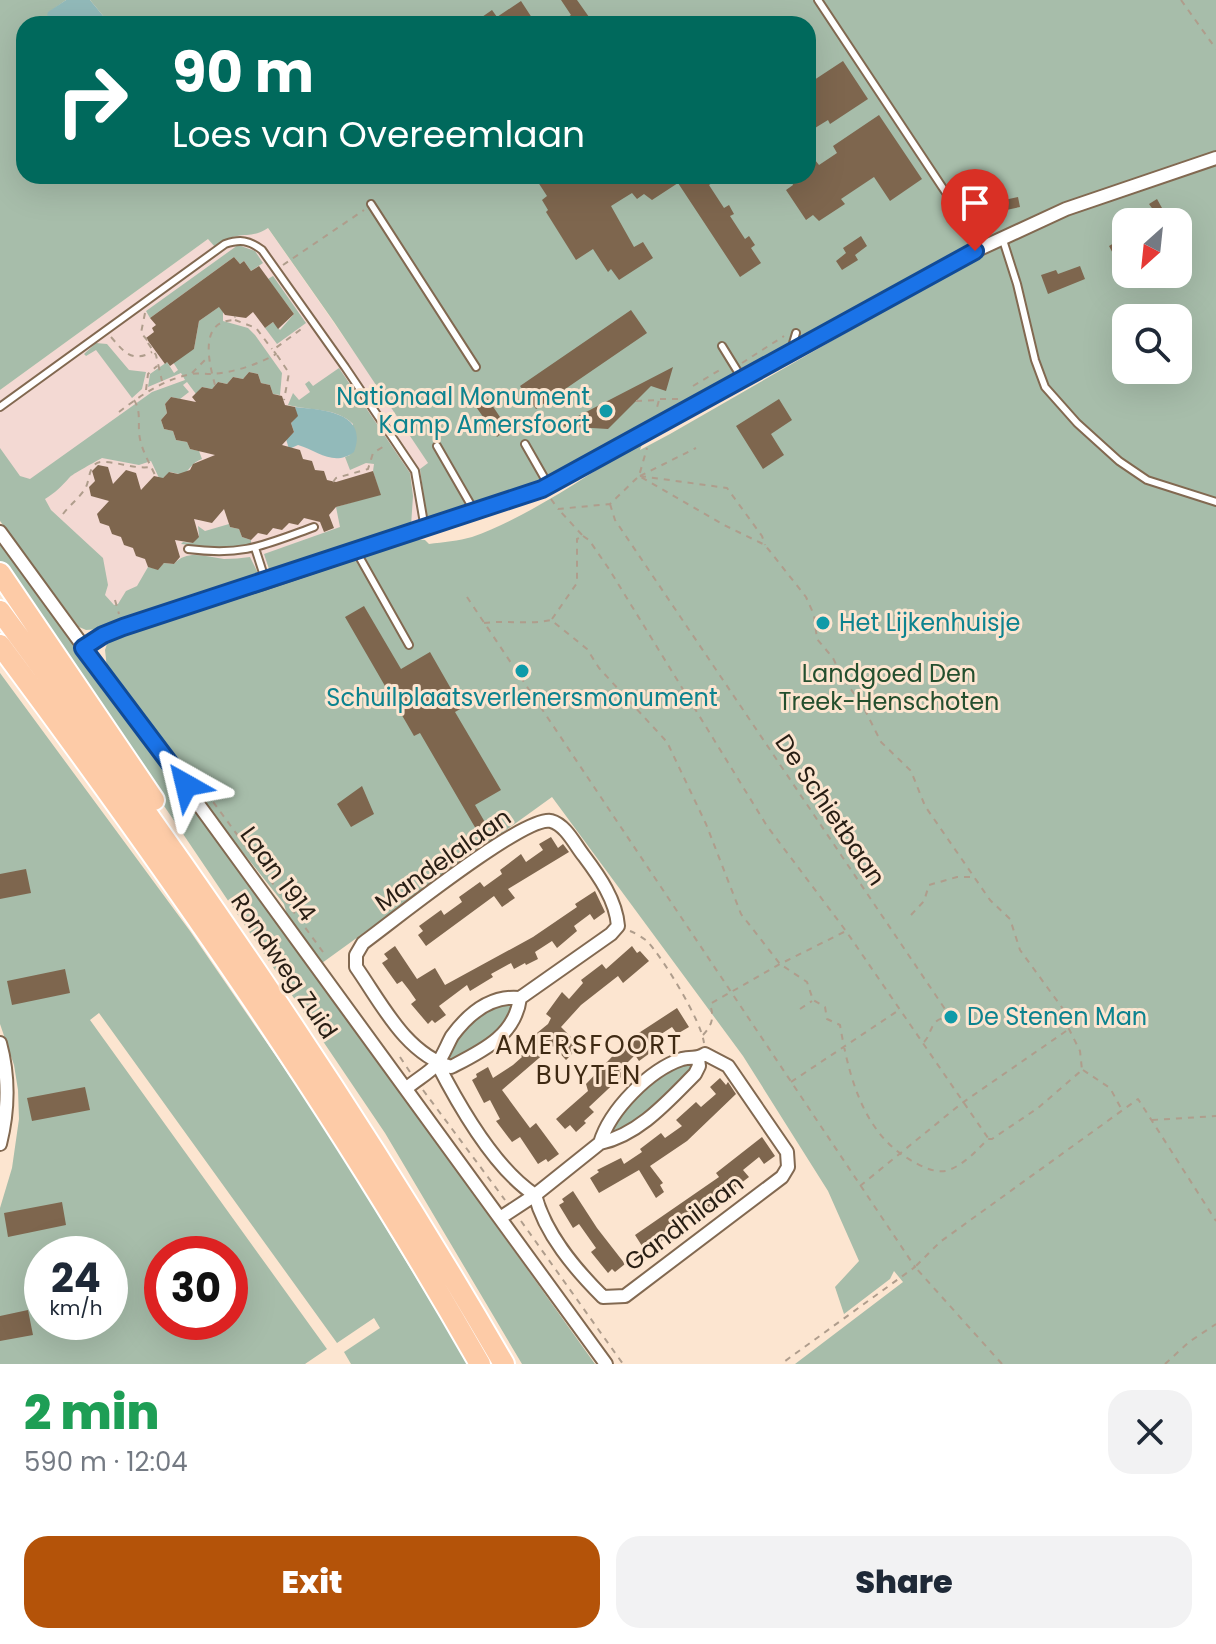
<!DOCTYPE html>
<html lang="en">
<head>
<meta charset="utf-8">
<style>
	:root { --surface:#fff; --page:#f2f2f3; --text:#1f2937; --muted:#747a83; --accent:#b45309 }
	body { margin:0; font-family:Poppins,sans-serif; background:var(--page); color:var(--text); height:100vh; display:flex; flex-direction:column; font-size:30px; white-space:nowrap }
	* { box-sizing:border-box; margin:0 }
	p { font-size:26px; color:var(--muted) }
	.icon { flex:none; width:44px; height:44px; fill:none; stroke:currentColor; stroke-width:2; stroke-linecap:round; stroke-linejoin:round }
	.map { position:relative; height:1364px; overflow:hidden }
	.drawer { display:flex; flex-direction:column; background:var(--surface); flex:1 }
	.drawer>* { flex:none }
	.banner { position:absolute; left:16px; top:16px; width:800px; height:168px; border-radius:24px; box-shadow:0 8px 32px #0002; background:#00695c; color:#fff; overflow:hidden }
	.needle { width:52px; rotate:207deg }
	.tools { position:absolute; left:1112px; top:208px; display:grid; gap:16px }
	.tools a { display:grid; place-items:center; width:80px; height:80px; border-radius:16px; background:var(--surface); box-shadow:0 8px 32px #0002; font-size:40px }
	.speed { position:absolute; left:24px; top:1236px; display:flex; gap:16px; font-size:40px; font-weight:700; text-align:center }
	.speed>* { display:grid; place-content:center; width:104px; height:104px; border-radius:50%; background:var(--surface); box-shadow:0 8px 32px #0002; line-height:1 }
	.speed small { font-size:20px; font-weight:400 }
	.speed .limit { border:12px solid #d22; background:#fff; color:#111 }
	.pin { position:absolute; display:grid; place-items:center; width:68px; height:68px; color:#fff; margin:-82px -34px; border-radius:50% 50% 50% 0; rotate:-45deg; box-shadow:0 0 8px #0007 }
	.pin .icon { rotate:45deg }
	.me { position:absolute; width:88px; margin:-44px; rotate:323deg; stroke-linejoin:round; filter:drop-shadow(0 0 6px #0008) }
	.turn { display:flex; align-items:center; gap:28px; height:168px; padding:0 24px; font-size:36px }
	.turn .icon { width:104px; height:104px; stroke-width:2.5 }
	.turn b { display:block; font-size:56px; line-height:68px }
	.round { display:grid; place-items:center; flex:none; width:84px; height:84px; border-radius:24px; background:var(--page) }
	.head { display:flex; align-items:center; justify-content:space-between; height:136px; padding:0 24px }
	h1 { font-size:48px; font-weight:800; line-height:60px; color:#1e9e55 }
	.cta { display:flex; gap:16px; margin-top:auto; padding:16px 24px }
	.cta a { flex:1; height:92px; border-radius:24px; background:var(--accent); color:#fff; font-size:32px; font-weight:800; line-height:92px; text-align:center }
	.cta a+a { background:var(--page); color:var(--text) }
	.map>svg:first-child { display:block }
	.commercial { fill:#f3d9d3 }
	.green { fill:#a7bdaa; fill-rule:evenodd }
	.water { fill:#92baba }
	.building { fill:#7e664e }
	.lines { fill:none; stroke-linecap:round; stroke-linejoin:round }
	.service-casing { stroke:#826951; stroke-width:10 }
	.minor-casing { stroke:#826951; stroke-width:16 }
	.primary-casing { stroke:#fff; stroke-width:24 }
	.path { stroke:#af9d8c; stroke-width:2; stroke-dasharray:6 6; stroke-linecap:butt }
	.service { stroke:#fff; stroke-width:6 }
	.minor { stroke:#fff; stroke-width:12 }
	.primary { stroke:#fdcba7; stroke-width:20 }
	.route-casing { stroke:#114b97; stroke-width:20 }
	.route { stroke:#1a73e8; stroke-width:14 }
	.culture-dot { fill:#0f9aa8; stroke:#fce5d0; stroke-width:3 }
	.labels { text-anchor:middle; stroke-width:6; stroke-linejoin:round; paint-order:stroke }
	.culture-label { font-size:24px; fill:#0d838f; stroke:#fce5d0; text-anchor:start }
	.park-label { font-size:24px; fill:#244f2e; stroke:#fce5d0 }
	.street-label { font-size:24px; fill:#281e14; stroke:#fce5d0 }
	.neighbourhood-label { font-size:26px; letter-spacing:2px; fill:#3f2a13; stroke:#fce5d0 }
</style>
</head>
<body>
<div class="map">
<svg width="1216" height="1364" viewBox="0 0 1216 1364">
	<rect width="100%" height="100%" fill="#fce5d0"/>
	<path class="commercial" d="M 256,211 L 377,385 L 459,510 L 110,609 L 0,455 L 0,390 L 208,239 Z"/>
	<path class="green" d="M 0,0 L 66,0 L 48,13 L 48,15 L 58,24 L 24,24 L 24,176 L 808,176 L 808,24 L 110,24 L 90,0 L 1216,0 L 1216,1364 L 795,1364 L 903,1282 L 894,1271 L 890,1279 L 844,1314 L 835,1287 L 859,1261 L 828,1191 L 743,1056 L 552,797 L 322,963 L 287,915 L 284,904 L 233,840 L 107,668 L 105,650 L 108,641 L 118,634 L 411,539 L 425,540 L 429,544 C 443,542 459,541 472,537 C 533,515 588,474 643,441 L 640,450 L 670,434 L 988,251 L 804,345 L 804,334 L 752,366 L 564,468 L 462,516 L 431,521 L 426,514 L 420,469 L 428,463 L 334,322 L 268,228 C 249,241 238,228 215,247 L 208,239 L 0,390 ZM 1126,222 L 1178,222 L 1178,274 L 1126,274 ZM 1126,318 L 1178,318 L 1178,370 L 1126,370 Z
		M 238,245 L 255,251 L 263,263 L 251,271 L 244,261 L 240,264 L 234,257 L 150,318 L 146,311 Z
		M 273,276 L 306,323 L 277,344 L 265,328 L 273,322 L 280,330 L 294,314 L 268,279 Z
		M 223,304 L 223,321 L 248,328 L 255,335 L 282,373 L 280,395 L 273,394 L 270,385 L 261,383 L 258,374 L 249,372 L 243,379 L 233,377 L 227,384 L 218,382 L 212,389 L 202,387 L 196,394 L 187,382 L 183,385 L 189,392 L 180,399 L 171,397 L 165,404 L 167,413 L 161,420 L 164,429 L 173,431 L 176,440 L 187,442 L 190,449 L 199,451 L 202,459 C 192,462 189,471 180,478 L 179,474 L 170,472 L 163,478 L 159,478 L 151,461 L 139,465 L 102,458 C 97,461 72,474 69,478 C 61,487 56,492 45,499 L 51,510 L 103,558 L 108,585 L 105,595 L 114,605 L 118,604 L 126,591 L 137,586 L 148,567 L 158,569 L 164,563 L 174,564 C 187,549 206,557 224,559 C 232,559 242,558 250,557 L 257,571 L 257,580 L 100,629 L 86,630 L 79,627 L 0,521 L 0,448 L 20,476 L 30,479 L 152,392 L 185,380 L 181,373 L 148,387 L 150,374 L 167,362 L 174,373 L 178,370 L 171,359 L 194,349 L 199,321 Z
		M 96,343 L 107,344 L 129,370 L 146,372 L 142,389 L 132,398 L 96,350 L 86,356 L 84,354 Z
		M 339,368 L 410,473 L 413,496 L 411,526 L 405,531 L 271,575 L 264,554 L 340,527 L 336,507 L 380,494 L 373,471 L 374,464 L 366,463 L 350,470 L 345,457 L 350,455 L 353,424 C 336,407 310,411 288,405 L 293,393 L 299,400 L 310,392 L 305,384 L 309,381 L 313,386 Z
		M 229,524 L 230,527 L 239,529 L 242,537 L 251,540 L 251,545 L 221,548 L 181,544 L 183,542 L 193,543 L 199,536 L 198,526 L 205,531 Z
		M 0,541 L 114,702 L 349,1020 L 595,1364 L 522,1364 L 385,1133 L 0,563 Z
		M 0,673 L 190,931 L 328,1132 L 468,1364 L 351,1364 L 344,1352 L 380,1328 L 374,1318 L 337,1343 L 99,1013 L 90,1020 L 327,1349 L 305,1364 L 0,1364 L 0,1208 L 12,1168 L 19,1119 L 18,1090 L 14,1065 L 0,1024 ZM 42,1254 L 110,1254 L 110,1322 L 42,1322 ZM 162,1254 L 230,1254 L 230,1322 L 162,1322 Z
		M 502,1001 L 509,1003 L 514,1011 L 493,1037 L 451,1062 L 444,1057 C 459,1033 477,1015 502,1001 Z
		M 692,1061 L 693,1068 L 657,1105 L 619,1133 L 611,1133 L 611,1128 C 633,1099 656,1070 692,1061 Z"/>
	<path class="water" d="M 66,0 L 90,0 L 110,24 L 58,24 L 47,15 L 48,12 Z
		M 295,407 C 321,410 369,411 354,452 C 334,467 318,451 298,445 L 289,449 L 286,439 L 294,432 L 291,423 L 297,416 Z"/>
	<path class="building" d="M 561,0 L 577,0 L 594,24 L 573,24 L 568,17 L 571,15 Z
		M 521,1 L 536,24 L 472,24 L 492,10 L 497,17 Z
		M 843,61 L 868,99 L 830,124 L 828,120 L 815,128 L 808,117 L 808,84 Z
		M 879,115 L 922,179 L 890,201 L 874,177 L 841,199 L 845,204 L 819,221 L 813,215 L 806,220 L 786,190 L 793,185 L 790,176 L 808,176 L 808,164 L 815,160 L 819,165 L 837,153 L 833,146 Z
		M 534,176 L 723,176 L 709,185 L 724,208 L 729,205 L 734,214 L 730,216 L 745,239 L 749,236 L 755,245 L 751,248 L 761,263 L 740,277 L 678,183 L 652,200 L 644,194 L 637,199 L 632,193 L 611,206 L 634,247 L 643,242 L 653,258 L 619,280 L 611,269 L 608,272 L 593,249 L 576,260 L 546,212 L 548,210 L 542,200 L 547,196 Z
		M 1018,197 L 1020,207 L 997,212 L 995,202 Z
		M 1157,199 L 1167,217 L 1160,222 L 1151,222 L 1148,213 L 1154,211 L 1149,204 Z
		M 861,236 L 867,246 L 855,255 L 858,260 L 842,270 L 836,261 L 846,253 L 843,248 Z
		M 1126,236 L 1126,278 L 1109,246 Z
		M 234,257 L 240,264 L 244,261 L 251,271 L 259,266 L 294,314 L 278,329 L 273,322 L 265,328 L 253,312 L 246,318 L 225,315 L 219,307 L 199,321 L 194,349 L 170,366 L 167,362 L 165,364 L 146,338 L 154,332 L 152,328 L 156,325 L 150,318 Z
		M 1080,266 L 1085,279 L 1048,294 L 1041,275 L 1056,270 L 1058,274 Z
		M 631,310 L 647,333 L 536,409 L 520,386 Z
		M 673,367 L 666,391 L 651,386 L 608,429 L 559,426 Z
		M 249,372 L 258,374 L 261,383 L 270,385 L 273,394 L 282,396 L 285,405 L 295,407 L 298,416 L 291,423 L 294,432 L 282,445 L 300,450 L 303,459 L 312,461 L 315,470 L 324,471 L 327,480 L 336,482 L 373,471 L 381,495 L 336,507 L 329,515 L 334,528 L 324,532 L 320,522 L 304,518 L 298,525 L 289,523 L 282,530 L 273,528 L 267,535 L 258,533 L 251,540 L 242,537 L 239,529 L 230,527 L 224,509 L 212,523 L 194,519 L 199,537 L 193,543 L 175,540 L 180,557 L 174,564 L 164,563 L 158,570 L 148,567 L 145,559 L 136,556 L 133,548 L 124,545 L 121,537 L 112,534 L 109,526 L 100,523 L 97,514 L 109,501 L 91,496 L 89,487 L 95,481 L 92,471 L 98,465 L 108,467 L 113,484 L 126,470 L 136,473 L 141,490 L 154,476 L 163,478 L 169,472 L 178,474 L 190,470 L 193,464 L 215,455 L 190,449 L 187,442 L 176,440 L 173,431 L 164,429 L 161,420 L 167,413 L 165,404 L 171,397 L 196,402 L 192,397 L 202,387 L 212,389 L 218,382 L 227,384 L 233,377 L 243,379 Z
		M 484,393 L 508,429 L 497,437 L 472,401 Z
		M 779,399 L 792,420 L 771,434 L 784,455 L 763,469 L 736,426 Z
		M 364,606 L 401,669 L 430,652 L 462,708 L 455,712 L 501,790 L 475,805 L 486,824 L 476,829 L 420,733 L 414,736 L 345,617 Z
		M 362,786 L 374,814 L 351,827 L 337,804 Z
		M 551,837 L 558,848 L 563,844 L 569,852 L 508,889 L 515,898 L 502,907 L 494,896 L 426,946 L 418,935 L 423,931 L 419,926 L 441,910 L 444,915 L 462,902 L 459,897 L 480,882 L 484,887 L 502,874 L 500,870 L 521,854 L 526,862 L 543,850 L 539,844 Z
		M 26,869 L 31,893 L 0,899 L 0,874 Z
		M 595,891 L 605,912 L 594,920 L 590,914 L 574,926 L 577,931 L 557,948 L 552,941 L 535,952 L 538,959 L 526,965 L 525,963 L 514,969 L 511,963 L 491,974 L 493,977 L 470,991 L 467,985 L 439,1006 L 446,1015 L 435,1023 L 432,1020 L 428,1024 L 411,1004 L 416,1000 L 409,990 L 402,981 L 397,984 L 382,963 L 388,959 L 384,954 L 395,946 L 417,979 L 435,968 L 445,985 L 533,937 L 577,907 L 575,904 Z
		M 632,946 L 637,953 L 640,951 L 649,961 L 623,983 L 618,976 L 581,1005 L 561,1027 L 580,1046 L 566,1060 L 553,1046 L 502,1090 L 530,1128 L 536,1123 L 559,1154 L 548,1162 L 546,1159 L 538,1164 L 520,1137 L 512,1142 L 496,1121 L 500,1119 L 490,1100 L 484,1103 L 472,1080 L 477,1077 L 476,1074 L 488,1067 L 493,1078 L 513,1065 L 522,1057 L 516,1050 L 548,1024 L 551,1018 L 546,1014 L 562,992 L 569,999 L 583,983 L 581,980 L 602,964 L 606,969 Z
		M 65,969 L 70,993 L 12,1005 L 7,981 Z
		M 677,1008 L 689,1027 L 677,1034 L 672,1027 L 655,1038 L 659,1043 L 649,1051 L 650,1053 L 639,1061 L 635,1055 L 619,1071 L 623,1075 L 589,1107 L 594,1112 L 584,1121 L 586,1123 L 576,1132 L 570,1125 L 565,1129 L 556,1119 L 588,1091 L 586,1084 L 628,1040 Z
		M 720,1078 L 726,1085 L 728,1082 L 736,1094 L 687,1141 L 650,1166 L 663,1183 L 660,1185 L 664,1192 L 656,1198 L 639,1170 L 599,1193 L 590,1178 L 599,1172 L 597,1170 L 621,1158 L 624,1164 L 642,1152 L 640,1149 L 661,1133 L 665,1138 L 682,1126 L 676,1120 L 696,1102 L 701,1107 L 716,1094 L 710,1087 Z
		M 85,1087 L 90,1110 L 32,1121 L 27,1098 Z
		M 762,1137 L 775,1156 L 764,1164 L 759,1157 L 743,1170 L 749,1177 L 728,1193 L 724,1188 L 708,1200 L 711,1205 L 690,1221 L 686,1216 L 670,1228 L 673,1233 L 651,1248 L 648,1243 L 642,1246 L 635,1235 L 719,1177 L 716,1173 Z
		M 573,1191 L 597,1228 L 625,1264 L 615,1272 L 612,1269 L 608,1273 L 591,1252 L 596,1248 L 579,1224 L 573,1228 L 559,1205 L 564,1202 L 562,1199 Z
		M 62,1202 L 66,1225 L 8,1237 L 4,1213 Z
		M 28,1310 L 33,1335 L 0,1341 L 0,1316 Z"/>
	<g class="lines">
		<g class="service-casing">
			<path id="service" d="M 818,0 L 982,247
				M 371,204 L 476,367
				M 1003,240 L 1017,284 L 1035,360 L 1045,387 L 1077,423 L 1119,461 L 1147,480 L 1216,502
				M 722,346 L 743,380
				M 791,350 L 796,333
				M 0,407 L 225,244 C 240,239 249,240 262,250 L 345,367 L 415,471 L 425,529
				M 525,444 L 549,486
				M 437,446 L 475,512
				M 255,548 L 266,582
				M 188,549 C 243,556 262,546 314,527
				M 356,551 L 409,645"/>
		</g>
		<g class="minor-casing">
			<path id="minor" d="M 0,532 L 606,1364
				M 83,648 L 103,635 L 171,611 L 266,582 L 542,489 L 975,251 L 1066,209 L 1216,158
				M 0,1043 C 9,1076 8,1112 0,1144
				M 437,1063 C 459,1106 495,1169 535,1195 L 500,1218
				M 407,1088 C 416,1080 429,1073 437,1064 C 443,1056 447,1045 452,1036 C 469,1013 491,995 520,998 C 515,1036 482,1051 451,1067 C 405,1053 382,1004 356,967 L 356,955 L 363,943 C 392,922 524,815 551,821 C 566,825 575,845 584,856 C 599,876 616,900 618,926 L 611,934 L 520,998
				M 600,1143 L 535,1195 C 545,1234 575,1269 603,1297 L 625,1296 L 782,1177 L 788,1167 L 787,1152 L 728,1066 L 705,1054 C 697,1060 692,1056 682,1059 C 649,1070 610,1110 600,1143 C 639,1135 669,1100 695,1074 L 699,1066 L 698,1059"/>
		</g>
		<g class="primary-casing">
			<path id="primary" d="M 0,573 L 154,800
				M 0,611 C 180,854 352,1102 504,1364
				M 0,645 C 172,876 337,1113 480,1364"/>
		</g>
		<path class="path" d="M 1181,0 L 1216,49
			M 283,265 L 364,210
			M 145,313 L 141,333 L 148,341
			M 235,320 L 256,328 L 272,349
			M 111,337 C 124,352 132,363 152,352
			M 148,343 L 156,355 L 162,381
			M 277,355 L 289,373 L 284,400
			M 742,363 L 784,336
			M 192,373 L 207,358
			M 215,385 C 209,363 198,320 235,320 L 235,316
			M 693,386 L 723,368
			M 146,390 L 148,374 L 157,366
			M 660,399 L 678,399
			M 134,400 C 142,412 137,425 140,439 C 143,453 150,464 156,477
			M 636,401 L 659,400 L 656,411
			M 119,412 C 141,395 163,380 191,374 C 198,373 204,374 210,374 C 232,373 257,365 276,354 L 273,350 L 304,327
			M 640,476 L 727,488 L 762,536 L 765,545
			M 640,476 L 696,448
			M 333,482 L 336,478 L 368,469 L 373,453 L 386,445
			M 551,499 L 558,509 L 610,504 L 639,476 L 647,448
			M 610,504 L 615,520 L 947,1012
			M 63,514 C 69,506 79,498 85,489 C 91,479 87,460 106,462 C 122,463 134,469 151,467
			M 583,536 L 589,540 L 609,569 L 767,826 L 846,931 L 988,1138
			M 467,597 L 915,1267 L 781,1364
			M 115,600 L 119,614
			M 552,619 L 577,583 L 577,539 L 583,536 L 560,511
			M 484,623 C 507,620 529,625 551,620 L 587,649 L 599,668 L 667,742 L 706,824 L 741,914 L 780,964 L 807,982 L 813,1000 L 825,1007 L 827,1019 L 840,1025 C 849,1078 864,1136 914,1162 C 924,1168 938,1174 949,1170 C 966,1163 976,1151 988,1139 L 992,1139 L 1038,1108 L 1082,1070 L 1080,1051 L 1069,1029 L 1066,1013 L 1020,950 L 1010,919 L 990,900 L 925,806 L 911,771 L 881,742 L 864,708 L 841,675 L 833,658 L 817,639 L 814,615 L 806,597 L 765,545 L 724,525 L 639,476
			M 192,773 L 323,952
			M 911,915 L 924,901 L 929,885 L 957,877 L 973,877
			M 630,931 C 635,933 642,937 647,941 C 663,958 701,1020 704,1043
			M 800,1009 L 812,1001
			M 703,1035 C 713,1024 714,1017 710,1004 L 780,964 L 846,931
			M 924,1042 C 932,1034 930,1020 944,1018 L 950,1025 L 956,1022 L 956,1013 L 947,1012
			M 400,1057 L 410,1072
			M 1083,1070 L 1110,1088 L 1122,1110
			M 791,1082 L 899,1010
			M 423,1090 L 505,1200
			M 1152,1120 L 1216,1116
			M 860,1186 L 962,1103 L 1069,1029
			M 521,1221 L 623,1364
			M 1002,1364 L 915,1267 L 940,1242 L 1138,1099 L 1216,1221
			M 1165,1364 L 1189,1342 L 1216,1324"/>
		<use href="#service" class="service"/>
		<use href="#minor" class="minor"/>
		<use href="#primary" class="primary"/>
	</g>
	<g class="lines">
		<g class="route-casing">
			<path id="route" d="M 186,785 L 83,648 L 103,635 L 123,627 L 542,489 L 975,251"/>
		</g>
		<use href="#route" class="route"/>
	</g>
	<g class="culture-dot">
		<circle cx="606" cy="411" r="8"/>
		<circle cx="823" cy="623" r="8"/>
		<circle cx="522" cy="671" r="8"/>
		<circle cx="951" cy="1017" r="8"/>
	</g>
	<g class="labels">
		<g class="culture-label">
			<text x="590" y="405" text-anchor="end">Nationaal Monument<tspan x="590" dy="28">Kamp Amersfoort</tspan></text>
			<text x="839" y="631">Het Lijkenhuisje</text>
			<text x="522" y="706" text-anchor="middle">Schuilplaatsverlenersmonument</text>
			<text x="967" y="1025">De Stenen Man</text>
		</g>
		<g class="park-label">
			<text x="889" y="682">Landgoed Den<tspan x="889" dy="28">Treek-Henschoten</tspan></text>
		</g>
		<g class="street-label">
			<text transform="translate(830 810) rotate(56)" y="8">De Schietbaan</text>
			<text transform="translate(443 860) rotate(-35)" y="8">Mandelalaan</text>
			<text transform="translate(278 874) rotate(54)" y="8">Laan 1914</text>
			<text transform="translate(284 966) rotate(56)" y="8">Rondweg Zuid</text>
			<text transform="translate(684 1223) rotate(-37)" y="8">Gandhilaan</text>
		</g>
		<g class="neighbourhood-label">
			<text x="589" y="1054">AMERSFOORT<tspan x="589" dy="30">BUYTEN</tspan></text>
		</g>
	</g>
</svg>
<div class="tools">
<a><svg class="needle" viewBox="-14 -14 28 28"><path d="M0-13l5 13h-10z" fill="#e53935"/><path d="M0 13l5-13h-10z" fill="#747a83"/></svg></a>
<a><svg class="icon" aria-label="search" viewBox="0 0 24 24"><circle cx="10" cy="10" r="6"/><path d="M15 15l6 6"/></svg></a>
</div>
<div class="speed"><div>24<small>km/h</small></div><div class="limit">30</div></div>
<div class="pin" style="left:975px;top:251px;background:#d93025"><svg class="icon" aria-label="arrive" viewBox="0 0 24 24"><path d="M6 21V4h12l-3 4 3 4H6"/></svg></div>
<svg class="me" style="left:186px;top:785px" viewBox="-20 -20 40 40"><path d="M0-17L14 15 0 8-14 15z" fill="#1a73e8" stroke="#fff" stroke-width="4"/></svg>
<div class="banner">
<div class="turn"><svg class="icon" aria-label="right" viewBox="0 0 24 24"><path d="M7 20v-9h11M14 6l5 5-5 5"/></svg><div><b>90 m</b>Loes van Overeemlaan</div></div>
</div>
</div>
<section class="drawer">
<div class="head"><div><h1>2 min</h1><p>590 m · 12:04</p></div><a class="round"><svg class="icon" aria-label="close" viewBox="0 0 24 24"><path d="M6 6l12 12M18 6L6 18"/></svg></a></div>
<div class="cta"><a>Exit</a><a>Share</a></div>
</section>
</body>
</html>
